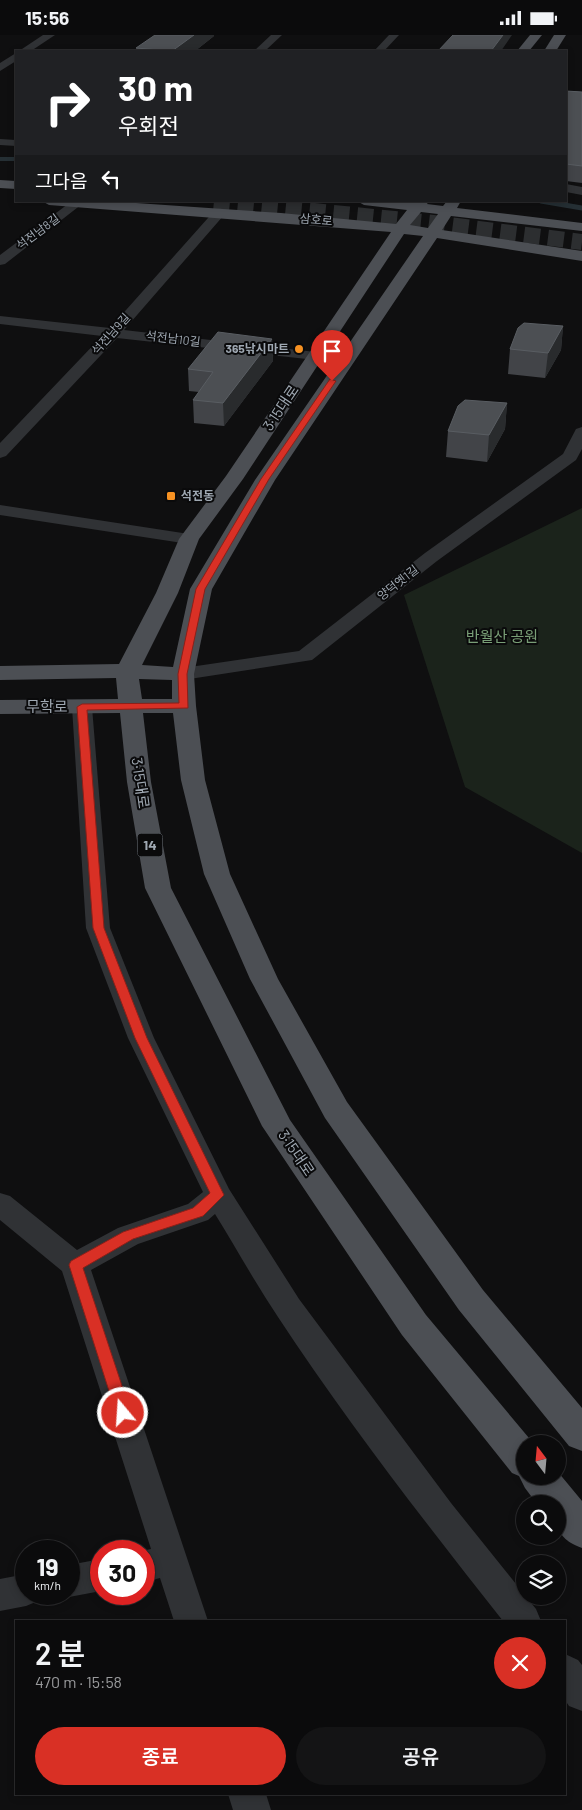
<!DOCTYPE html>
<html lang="ko">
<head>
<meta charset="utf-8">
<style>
	:root { --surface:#0b0b0c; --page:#141415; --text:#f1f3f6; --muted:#9a9b9d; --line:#2b2b2d; --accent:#d93025 }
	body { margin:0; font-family:Barlow,"Noto Sans KR",sans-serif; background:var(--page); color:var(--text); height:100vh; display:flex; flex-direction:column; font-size:19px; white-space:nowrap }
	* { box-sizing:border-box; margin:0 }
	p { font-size:16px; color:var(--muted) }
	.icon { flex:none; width:28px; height:28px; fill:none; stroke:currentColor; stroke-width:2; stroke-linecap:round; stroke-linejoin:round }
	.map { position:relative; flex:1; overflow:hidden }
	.side { position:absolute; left:15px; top:1585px; width:551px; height:175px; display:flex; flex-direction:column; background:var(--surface); border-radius:0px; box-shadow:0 2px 8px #0003,0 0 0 1px var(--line) }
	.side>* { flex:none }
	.banner { position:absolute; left:15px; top:15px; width:552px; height:152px; border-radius:0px; box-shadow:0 2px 8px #0003,0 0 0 1px var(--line); background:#202124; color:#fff; overflow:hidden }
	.needle { width:32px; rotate:344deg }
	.tools { position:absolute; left:516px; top:1400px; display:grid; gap:10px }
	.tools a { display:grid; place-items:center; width:50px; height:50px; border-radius:50%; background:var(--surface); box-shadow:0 2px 8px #0003,0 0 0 1px var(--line); font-size:25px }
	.speed { position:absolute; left:15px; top:1505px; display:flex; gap:10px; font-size:25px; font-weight:700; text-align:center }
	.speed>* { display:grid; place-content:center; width:65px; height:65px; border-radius:50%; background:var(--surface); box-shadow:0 2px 8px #0003,0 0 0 1px var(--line); line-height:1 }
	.speed small { font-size:12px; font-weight:400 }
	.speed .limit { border:8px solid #d22; background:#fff; color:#111 }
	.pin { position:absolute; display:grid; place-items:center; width:42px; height:42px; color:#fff; margin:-51px -21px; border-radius:50% 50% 50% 0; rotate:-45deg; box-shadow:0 0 5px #0007 }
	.pin .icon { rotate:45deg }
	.me { position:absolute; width:55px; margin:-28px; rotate:342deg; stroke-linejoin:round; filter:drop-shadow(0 0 4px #0008) }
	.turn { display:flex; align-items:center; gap:18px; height:105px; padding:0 20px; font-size:22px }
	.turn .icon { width:65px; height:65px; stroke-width:2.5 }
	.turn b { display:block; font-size:35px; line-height:42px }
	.then { display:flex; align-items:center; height:48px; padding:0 20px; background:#0003; gap:10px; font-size:19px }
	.round { display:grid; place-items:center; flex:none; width:52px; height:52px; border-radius:26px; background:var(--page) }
	.summary { display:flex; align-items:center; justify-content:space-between; height:85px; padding:0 20px }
	h1 { font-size:30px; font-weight:600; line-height:38px }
	.cta { display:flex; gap:10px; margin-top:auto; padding:10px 20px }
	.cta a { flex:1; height:58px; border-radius:30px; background:var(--accent); color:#fff; font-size:20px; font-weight:600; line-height:58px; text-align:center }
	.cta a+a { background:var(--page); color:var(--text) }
	.status { display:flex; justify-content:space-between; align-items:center; height:35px; padding:0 25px; background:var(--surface); direction:ltr }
	.status svg { height:14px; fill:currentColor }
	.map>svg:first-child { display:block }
	.green { fill:#1b231b }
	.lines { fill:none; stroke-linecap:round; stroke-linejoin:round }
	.stream-far1 { stroke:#252f34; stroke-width:4 }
	.stream { stroke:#252f34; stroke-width:5 }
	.primary-tunnel { stroke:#2c2e30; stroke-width:16; stroke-dasharray:16 8; stroke-linecap:butt }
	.street { fill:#303235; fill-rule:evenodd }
	.primary { fill:#4c4f54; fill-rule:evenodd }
	.wall { fill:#424448 }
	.shaded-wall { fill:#292b2d }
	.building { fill:#4c4f53; stroke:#595d62 }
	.route { fill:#d93025; stroke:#8d1f18 }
	.poi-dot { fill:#f69122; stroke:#0a0a0b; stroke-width:2 }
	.labels { text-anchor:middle; stroke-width:4; stroke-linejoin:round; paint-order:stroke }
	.far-street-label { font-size:12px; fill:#9fa8b2; stroke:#0a0a0b }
	.far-poi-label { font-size:12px; font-weight:bold; fill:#9fa8b2; stroke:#0a0a0b; text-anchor:end }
	.shield { fill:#0a0a0b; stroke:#727980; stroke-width:1 }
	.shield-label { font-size:14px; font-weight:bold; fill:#9fa8b2 }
	.street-label { font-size:15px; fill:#9fa8b2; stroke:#0a0a0b }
	.park-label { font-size:15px; fill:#799e76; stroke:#0a0a0b }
</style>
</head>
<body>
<div class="status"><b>15:56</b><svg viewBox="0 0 49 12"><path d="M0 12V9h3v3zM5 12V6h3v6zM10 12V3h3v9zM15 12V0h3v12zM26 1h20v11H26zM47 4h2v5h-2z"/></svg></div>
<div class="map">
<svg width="582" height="1775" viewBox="0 0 582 1775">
	<rect width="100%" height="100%" fill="#0f0f10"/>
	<path class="green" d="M 582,473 L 582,818 L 465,752 L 404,560 Z"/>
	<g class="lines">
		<path class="stream-far1" d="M 0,124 L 16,124"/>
		<path class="stream" d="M 541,166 L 582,173"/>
		<path class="primary-tunnel" d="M 214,166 L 425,187 L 582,207"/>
		<path class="street" d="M 43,0 L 55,0 L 31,16 L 19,16 Z
			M 271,0 L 282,0 L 265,16 L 254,16 Z
			M 389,0 L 399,0 L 384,16 L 374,16 Z
			M 16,18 L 16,26 L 0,36 L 0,28 Z
			M 0,104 L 16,105 L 16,111 L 0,110 Z
			M 566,149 L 582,152 L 582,160 L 566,157 Z
			M 72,166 L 80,166 L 82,169 L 5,229 L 0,230 L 0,220 Z
			M 220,173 L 226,177 L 224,180 L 124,295 L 316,317 L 321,318 L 323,321 L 321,324 L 316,325 L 117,303 L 6,421 L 0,423 L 0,408 L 102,301 L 0,289 L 0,281 L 110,293 L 216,174 Z
			M 582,392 L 582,414 L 576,425 L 437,526 L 312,625 L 183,645 L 176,643 L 173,639 L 176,635 L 183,633 L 299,616 L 425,518 L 563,419 L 576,394 Z
			M 0,470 L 189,499 L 195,500 L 198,504 L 195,508 L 189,509 L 0,480 Z
			M 82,666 L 89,668 L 92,672 L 110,893 L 154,1003 L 229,1154 L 299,1264 L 451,1468 L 536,1574 L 541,1586 L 503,1586 C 425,1487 347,1387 278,1282 C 256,1249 236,1213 215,1179 L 208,1185 L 138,1209 L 91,1235 L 208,1586 L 174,1586 L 160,1543 L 144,1547 L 144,1516 L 141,1516 L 151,1514 L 62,1236 L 0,1185 L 0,1158 L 10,1161 L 77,1215 L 118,1193 L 188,1169 L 203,1157 L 128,1003 L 86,893 L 72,672 L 75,668 Z
			M 101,1524 L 101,1556 L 69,1562 L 60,1559 L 69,1559 L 69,1530 Z
			M 26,1539 L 26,1559 L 42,1559 L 38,1566 L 26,1571 L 0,1576 L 0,1544 Z
			M 565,1619 L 578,1625 L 582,1630 L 582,1676 L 569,1671 L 565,1665 Z
			M 228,1759 L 266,1759 L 271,1775 L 233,1775 Z"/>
		<path class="primary" d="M 530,0 L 542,0 L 529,16 L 517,16 Z
			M 554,0 L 566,0 L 556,16 L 544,16 Z
			M 0,145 L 16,146 L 16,154 L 0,153 Z
			M 42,166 L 107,166 L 281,178 L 396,189 L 407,175 L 364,170 L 357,166 L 429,166 L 427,169 L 443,171 L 447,166 L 461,166 L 457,173 L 582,188 L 582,196 L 451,181 L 442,195 L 582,216 L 582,226 L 437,203 L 275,445 L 212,554 L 194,639 L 196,671 L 205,745 L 230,839 L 278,944 L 347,1067 L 483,1255 L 582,1373 L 582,1416 L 569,1411 L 459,1275 L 325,1083 L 250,944 L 204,839 L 181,745 L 173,678 L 143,678 L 151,747 L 171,853 L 290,1085 L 426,1280 L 534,1409 L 525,1409 L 525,1441 L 558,1441 L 558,1437 L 582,1466 L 582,1513 C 556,1503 558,1494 558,1469 L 537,1469 L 525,1453 L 519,1441 L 512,1438 L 402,1300 L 262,1091 L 145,853 L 127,747 L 120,678 L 0,679 L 0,665 L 118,664 L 116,643 L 0,645 L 0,631 L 119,629 L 156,558 L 179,504 L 226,441 L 391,197 L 49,170 ZM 421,177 L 438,179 L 428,193 L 410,190 ZM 404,199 L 423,201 L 255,445 L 190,554 L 173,632 L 142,630 L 178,558 L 199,504 L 243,444 ZM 139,644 L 172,645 L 172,664 L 142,664 Z"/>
	</g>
	<path class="wall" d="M 214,1 L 195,16 L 137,16 L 136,13 Z
		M 566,56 L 582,57 L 582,148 L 566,146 Z
		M 563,291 L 561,315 L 545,343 L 508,339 L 510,314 Z
		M 272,304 L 273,326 L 224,391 L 194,388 L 193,365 L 199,357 L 189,356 L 188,334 Z
		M 507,368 L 505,394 L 487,427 L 446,422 L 448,396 Z"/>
	<path class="shaded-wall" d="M 194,0 L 214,0 L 214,1 L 195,16 L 172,16 Z
		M 503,0 L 512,0 L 501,16 L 491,16 Z
		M 563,291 L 561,315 L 545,343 L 548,318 Z
		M 272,304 L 273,326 L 224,391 L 223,368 Z
		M 507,368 L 505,394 L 487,427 L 489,400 Z"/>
	<path class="building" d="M 155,0 L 194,0 L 172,16 L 136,13 Z
		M 453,0 L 503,0 L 491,16 L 438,16 Z
		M 566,56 L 582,57 L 582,131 L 566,129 Z
		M 524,288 L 563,291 L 548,318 L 510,314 L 518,293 Z
		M 218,297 L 272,304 L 223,368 L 193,365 L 213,337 L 188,334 Z
		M 465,365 L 507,368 L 489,400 L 448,396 L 458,371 Z"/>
	<path class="route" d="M 330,344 L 336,346 L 269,444 L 205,554 L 187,639 L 188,673 L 87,675 L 104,893 L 147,1003 L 224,1160 L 203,1181 L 133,1204 L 83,1233 L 131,1378 L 129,1382 L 123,1384 L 118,1382 L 116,1378 L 69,1230 L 71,1226 L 123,1197 L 193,1173 L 210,1158 L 135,1003 L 93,893 L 77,672 L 82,669 L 179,668 L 178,639 L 196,554 L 261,444 Z"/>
	<g class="poi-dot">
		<circle cx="299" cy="314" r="5"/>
		<rect x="166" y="456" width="10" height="10" rx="2.5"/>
	</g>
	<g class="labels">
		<g class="far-street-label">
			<text transform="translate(316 185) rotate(5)" y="4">삼호로</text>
			<text transform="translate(38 197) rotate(-37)" y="4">석전남8길</text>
			<text transform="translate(111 299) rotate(-48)" y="4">석전남9길</text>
			<text transform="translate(173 304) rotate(7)" y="4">석전남10길</text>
			<text transform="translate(398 548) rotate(-38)" y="4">양덕옛1길</text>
		</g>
		<g class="far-poi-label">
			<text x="289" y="318">365낚시마트</text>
			<text x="181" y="465" text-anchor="start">석전동</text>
		</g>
		<rect class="shield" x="137.5" y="798.5" width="25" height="23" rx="4"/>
		<g class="shield-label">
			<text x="150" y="815">14</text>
		</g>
		<g class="street-label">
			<text transform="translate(281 373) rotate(-56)" y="5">3·15대로</text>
			<text x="47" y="677">무학로</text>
			<text transform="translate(140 748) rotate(82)" y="5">3·15대로</text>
			<text transform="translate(296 1118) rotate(56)" y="5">3·15대로</text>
		</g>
		<g class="park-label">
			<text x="502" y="607">반월산 공원</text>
		</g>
	</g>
</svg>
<div class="tools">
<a><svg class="needle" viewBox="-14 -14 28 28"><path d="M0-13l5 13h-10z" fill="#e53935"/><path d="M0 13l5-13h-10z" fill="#9a9b9d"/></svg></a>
<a><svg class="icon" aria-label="search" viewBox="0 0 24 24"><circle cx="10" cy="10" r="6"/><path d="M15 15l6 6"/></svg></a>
<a><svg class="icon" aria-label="layers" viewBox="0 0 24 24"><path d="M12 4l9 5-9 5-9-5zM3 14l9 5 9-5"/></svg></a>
</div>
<div class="speed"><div>19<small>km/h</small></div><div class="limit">30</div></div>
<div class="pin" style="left:332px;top:346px;background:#d93025"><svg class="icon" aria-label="arrive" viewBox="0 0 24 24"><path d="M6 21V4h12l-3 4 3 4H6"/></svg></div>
<svg class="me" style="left:123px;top:1378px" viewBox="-20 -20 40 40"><circle r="17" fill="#d93025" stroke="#fff" stroke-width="3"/><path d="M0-11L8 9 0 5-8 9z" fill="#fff"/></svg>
<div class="banner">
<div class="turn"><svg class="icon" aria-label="right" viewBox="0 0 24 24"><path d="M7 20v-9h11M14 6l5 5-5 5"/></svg><div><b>30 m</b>우회전</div></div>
<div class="then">그다음<svg class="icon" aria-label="left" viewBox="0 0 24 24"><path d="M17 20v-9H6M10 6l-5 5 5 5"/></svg></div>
</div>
<section class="side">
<div class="summary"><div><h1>2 분</h1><p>470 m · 15:58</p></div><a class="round" style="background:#d93025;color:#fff"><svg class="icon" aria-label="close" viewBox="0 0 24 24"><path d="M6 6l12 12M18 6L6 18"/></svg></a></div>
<div class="cta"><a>종료</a><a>공유</a></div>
</section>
</div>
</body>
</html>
